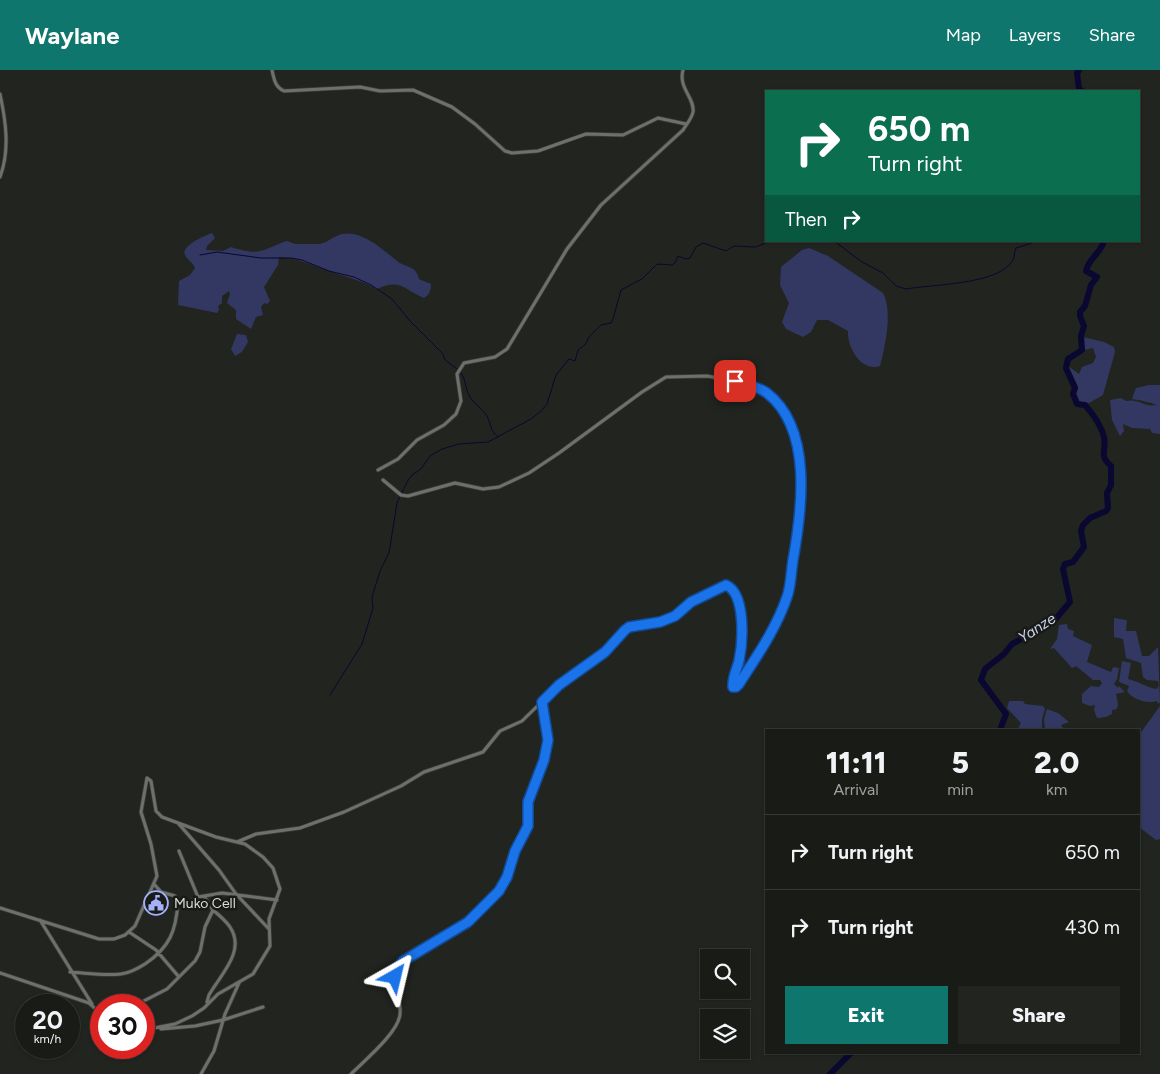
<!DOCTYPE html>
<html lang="en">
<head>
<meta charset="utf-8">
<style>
	:root { --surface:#191b17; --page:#222420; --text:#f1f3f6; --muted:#9fa1a1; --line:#373936; --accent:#0f766e }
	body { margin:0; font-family:Figtree,sans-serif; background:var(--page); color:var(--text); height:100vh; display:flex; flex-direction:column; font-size:19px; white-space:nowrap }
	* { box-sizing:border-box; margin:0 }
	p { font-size:16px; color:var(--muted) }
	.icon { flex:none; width:28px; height:28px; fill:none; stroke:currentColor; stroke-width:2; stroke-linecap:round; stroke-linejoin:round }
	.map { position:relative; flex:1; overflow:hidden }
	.side { position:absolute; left:765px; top:659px; width:375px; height:325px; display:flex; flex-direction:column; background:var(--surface); border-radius:0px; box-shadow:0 1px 4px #0004,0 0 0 1px var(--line) }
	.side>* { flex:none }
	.guide { position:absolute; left:765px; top:20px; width:375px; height:152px; border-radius:0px; box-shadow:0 1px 4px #0004,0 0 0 1px var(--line); background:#0b6e4f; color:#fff; overflow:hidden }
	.controls { position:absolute; left:700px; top:879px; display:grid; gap:10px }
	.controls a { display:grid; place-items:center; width:50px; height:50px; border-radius:0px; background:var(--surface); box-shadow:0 1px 4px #0004,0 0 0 1px var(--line); font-size:25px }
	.speed { position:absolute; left:15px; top:924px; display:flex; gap:10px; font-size:25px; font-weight:700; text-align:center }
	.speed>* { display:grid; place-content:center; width:65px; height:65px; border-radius:50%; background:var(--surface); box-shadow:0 1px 4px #0004,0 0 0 1px var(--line); line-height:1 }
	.speed small { font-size:12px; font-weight:400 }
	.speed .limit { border:8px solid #d22; background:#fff; color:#111 }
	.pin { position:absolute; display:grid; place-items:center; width:42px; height:42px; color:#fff; margin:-21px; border-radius:10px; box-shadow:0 2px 8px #0006 }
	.me { position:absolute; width:55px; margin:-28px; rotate:37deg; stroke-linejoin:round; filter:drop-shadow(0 0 4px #0008) }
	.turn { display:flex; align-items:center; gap:18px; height:105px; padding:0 20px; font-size:22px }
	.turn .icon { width:65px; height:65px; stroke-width:2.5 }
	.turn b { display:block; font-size:35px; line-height:42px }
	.then { display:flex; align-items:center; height:48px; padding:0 20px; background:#0003; gap:10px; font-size:19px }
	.eta { display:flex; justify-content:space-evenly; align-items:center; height:85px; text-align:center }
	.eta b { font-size:30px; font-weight:800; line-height:35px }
	.button { display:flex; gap:10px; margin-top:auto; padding:10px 20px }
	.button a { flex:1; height:58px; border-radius:0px; background:var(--accent); color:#fff; font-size:20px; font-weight:800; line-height:58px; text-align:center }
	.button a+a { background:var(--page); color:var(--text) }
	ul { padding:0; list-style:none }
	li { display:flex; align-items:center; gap:15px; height:75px; padding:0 20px; border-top:1px solid var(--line) }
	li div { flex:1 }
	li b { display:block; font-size:19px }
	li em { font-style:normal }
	header { display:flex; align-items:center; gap:30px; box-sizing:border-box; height:70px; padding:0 25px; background:var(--accent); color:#fff }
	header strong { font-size:24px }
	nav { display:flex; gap:28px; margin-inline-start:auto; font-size:18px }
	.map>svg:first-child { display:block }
	.green { fill:#333862 }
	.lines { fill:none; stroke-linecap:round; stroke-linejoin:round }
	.stream { stroke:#0a0731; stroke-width:1 }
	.river { stroke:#0a0731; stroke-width:6 }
	.minor-casing { stroke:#3b3e39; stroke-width:4.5 }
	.minor { stroke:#6e706d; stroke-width:3 }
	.route-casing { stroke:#114b97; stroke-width:12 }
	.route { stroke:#1a73e8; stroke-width:9 }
	.labels { text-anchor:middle; stroke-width:5; stroke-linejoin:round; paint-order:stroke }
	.poi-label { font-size:14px; fill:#dcdedb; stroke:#181b16; text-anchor:start }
	.water-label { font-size:15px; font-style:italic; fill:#cdd3f2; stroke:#181b16 }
</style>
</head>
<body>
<header>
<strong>Waylane</strong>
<nav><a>Map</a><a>Layers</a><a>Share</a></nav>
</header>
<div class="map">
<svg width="1160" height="1004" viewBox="0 0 1160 1004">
	<rect width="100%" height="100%" fill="#21241f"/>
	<path class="green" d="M 212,163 L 215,168 L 207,176 L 206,180 L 223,181 L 231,177 C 259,186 261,181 286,171 C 290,171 292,174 297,174 C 299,174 317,174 320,174 C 328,172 334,166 342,164 C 362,160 382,179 397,191 C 406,198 416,195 419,209 L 431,214 C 431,221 429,225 424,228 C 404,220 401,208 377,219 C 361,210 346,207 329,201 C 311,195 298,188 279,187 L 278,195 L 264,217 L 270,231 L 267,234 L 264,233 L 261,237 L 263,245 L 256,247 L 251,259 L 236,249 L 236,240 L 227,233 L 230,224 L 229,221 L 222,226 L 222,233 L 218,236 L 219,240 L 217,243 L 178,235 L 179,211 L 190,205 L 195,198 C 193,192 187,190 185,185 C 180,176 206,165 212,163 Z
		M 809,178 L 828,186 L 883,223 C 893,241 885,277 880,296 C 861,302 847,277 848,261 L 828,250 L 817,250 L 811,262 L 803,267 L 786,259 L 782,252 L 789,233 L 780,215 L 781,197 L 802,180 Z
		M 237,264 L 246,265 L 248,272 L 242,282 L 235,286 L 231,279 Z
		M 1083,267 L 1104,272 L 1114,277 L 1115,282 L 1103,325 L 1089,333 L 1080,332 L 1076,323 L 1078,317 L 1068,296 L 1079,304 L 1082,297 L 1093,293 L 1096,287 L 1093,278 L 1084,280 Z
		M 1149,315 L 1160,315 L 1160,364 L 1152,363 L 1150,359 L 1132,358 L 1123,354 L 1124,361 L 1120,366 L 1112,350 L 1110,330 L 1121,328 L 1126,331 C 1136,329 1140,333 1148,335 C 1151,336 1154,335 1157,335 C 1152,333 1140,330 1132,329 L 1136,318 Z
		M 1114,548 L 1127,550 L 1126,561 L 1136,561 L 1142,586 L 1149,586 L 1158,577 L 1160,632 L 1158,634 L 1157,631 C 1147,634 1133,630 1127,621 L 1129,616 L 1119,612 L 1122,591 L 1131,593 L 1128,609 C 1138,611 1146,617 1156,619 L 1159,616 L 1158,611 L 1147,610 L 1143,607 L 1141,593 L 1126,588 L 1123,569 L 1114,567 Z
		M 1067,554 L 1068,559 L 1074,561 L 1073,566 L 1092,575 L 1087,592 L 1111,602 L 1113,597 L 1119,598 L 1117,609 L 1114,614 L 1118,618 L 1119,616 L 1125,622 L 1116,624 L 1118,634 L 1117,639 L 1112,640 L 1112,644 L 1106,647 L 1097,648 L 1094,640 L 1095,635 L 1090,636 L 1082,633 L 1082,624 L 1091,616 L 1099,617 L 1102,613 L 1100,610 L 1093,610 L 1076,596 L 1072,598 L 1054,578 L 1050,579 L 1057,569 L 1059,555 Z
		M 1009,631 L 1023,631 L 1025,634 L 1043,636 L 1045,639 L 1042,649 L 1042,660 L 1027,660 L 1025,658 L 1017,660 L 1021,653 L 1007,638 Z
		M 1160,636 L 1160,769 L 1156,770 L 1139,757 L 1139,665 Z
		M 1047,639 L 1058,643 L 1069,652 L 1061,655 L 1063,658 L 1061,660 L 1045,660 L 1044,649 Z"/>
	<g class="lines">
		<path class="stream" d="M 834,171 L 862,192 L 883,203 L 896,216 L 906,219 C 933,214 999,215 1013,190 C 1015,186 1014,182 1016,178 L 1038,171
			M 200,185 L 217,182 L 261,188 L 291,188 L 302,190 L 329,201 L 354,207 L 371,215 L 392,229 L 410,251 L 443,284 L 445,290 L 457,299
			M 461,303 C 466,310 465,318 469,325 C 473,334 483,339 487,346 C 492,356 489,359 498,367
			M 330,625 L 362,574 L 373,538 L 372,527 L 380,501 L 389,483 L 397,433 L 407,412 L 412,405 L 421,399 L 430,386 L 442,379 L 459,374 L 488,372 L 531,349 L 541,341 L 547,334 L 556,305 L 569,289 L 575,291 L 578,280 L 585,275 L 589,267 L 601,255 L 611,253 L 613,249 L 621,220 L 642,209 L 657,194 L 672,195 L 675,193 L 678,186 L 686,189 L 690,188 L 696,177 L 703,173 L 726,181 L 734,176 L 756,177 L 770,171"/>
		<path class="river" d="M 1079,0 L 1077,3 L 1079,19 L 1082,21
			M 1000,660 L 1006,644 L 981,610 L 985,599 L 1004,584 L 1012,574 L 1053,552 L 1070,532 L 1063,499 L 1065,494 L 1073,492 L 1084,477 L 1081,461 L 1083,455 L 1090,448 L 1106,441 L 1108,438 L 1107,423 L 1111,415 L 1111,396 C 1098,385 1107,381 1104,367 C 1101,355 1093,344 1085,335 L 1077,334 L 1073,324 L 1075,318 L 1066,298 L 1068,289 L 1082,280 L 1081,266 L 1084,256 L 1080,246 L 1080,242 L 1085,236 L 1091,215 L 1097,207 L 1086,201 C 1088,189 1101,183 1104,171
			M 830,1004 L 852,982"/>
		<g class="minor-casing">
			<path id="minor" d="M 272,0 C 274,9 275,17 284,21 L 360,17 L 380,21 L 413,20 L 452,37 L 475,54 L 505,81 L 512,83 L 538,81 L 586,64 L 623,65 L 658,48 L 686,54
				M 0,24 C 6,52 10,80 0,107
				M 378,400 L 398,389 L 417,370 L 444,355 L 456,344 L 461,331 L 457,304 L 464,293 L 495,287 L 507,279 L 567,179 L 601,135 L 683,60 C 686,55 692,48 693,42 C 695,28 678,18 683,0
				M 178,753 L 219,800 L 236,824 L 268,858
				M 237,772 L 256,764 L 300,758 L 344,742 L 401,716 L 424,702 L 483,682 L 500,661 L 522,651 L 559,615 L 605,582 L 629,557 C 644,555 662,554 675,546 C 692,535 705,520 726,515 C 746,525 743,569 740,588 C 738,597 733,606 732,615 L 736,617 L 765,575 L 788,525 L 800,449 L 799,382 L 794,361 L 786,346 L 767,323 L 735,311 L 707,306 L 666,307 L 642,322 L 559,383 L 529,403 L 499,417 L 483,419 L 455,413 L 408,426 L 401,425 L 383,410
				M 179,781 L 198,827
				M 154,814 L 161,822 L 175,826 L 183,835 L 198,827 L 222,823 L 277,830
				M 0,838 L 99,869 L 114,869 L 125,865 L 135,856 L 157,806 L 151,774 L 141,742 L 147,708 L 151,711 L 156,741 L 162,747 L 216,767 L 245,774 L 263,787 L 273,798 L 280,819 L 269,849 L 270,876 L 253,904 L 218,924 L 204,938 L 192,946 L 175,954 L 144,960
				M 40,850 L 92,934
				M 129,862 L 156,880 L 179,907
				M 70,902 C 87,903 104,906 121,904 C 130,903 137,899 145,894 C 170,877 176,861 178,832
				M 0,903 L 89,933 L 101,944
				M 207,932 L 209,925 C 221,904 246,881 230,857 C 226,851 219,845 213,840
				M 136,935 L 167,919 L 195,891 L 200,882 L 205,857 L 213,840 L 204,826
				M 161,959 L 195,956 L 223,950 L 263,937
				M 201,1004 L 214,981 L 225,944 L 239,913
				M 351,1004 C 364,991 399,962 400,944 C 402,928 389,910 399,895 L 468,852 L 499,821 L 507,807 L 515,781 L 528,756 L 528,732 L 543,690 L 548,670 L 543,633"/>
		</g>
		<use href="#minor" class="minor"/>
	</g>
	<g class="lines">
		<g class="route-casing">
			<path id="route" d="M 395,907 L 397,898 L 403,891 L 468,852 L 499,821 L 507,807 L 515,781 L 528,756 L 528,732 L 544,690 L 548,670 L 542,632 L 559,615 L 605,582 L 625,560 L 629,557 L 660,552 L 675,546 L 691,532 L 726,515 C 746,524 743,572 739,591 C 737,599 732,608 733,617 L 736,617 L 739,614 C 757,586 776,559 787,527 C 791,516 791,502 793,490 C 802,440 813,359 767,323 C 759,317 746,314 735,311"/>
		</g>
		<use href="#route" class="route"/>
	</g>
	<defs>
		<g id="civic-ring" transform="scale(1.25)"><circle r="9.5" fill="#181b16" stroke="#a6b1fc" stroke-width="1.5"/><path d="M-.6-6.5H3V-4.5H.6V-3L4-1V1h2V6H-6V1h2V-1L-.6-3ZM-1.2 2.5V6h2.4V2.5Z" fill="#a6b1fc"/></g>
	</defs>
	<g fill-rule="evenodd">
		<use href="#civic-ring" x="156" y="833"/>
	</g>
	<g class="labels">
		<g class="poi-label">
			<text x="174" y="838">Muko Cell</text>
		</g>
		<g class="water-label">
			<text transform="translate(1037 558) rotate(-33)" y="5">Yanze</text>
		</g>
	</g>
</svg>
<div class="controls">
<a><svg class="icon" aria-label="search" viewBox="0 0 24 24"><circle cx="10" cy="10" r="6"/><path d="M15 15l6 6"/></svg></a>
<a><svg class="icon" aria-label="layers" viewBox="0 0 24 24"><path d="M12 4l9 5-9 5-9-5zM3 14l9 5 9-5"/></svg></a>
</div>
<div class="speed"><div>20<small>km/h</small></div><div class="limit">30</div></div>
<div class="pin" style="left:735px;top:311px;background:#d93025"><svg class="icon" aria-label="arrive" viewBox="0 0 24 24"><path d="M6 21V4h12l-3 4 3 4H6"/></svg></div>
<svg class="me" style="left:395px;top:907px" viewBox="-20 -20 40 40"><path d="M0-17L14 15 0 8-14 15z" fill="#1a73e8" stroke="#fff" stroke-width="4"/></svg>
<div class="guide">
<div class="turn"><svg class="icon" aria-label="right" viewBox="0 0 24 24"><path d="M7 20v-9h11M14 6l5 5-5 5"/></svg><div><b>650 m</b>Turn right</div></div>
<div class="then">Then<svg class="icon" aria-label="right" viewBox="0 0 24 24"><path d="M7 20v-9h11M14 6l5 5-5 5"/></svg></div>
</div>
<section class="side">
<div class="eta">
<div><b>11:11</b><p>Arrival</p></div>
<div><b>5</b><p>min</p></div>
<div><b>2.0</b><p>km</p></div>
</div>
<ul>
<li><svg class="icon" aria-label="right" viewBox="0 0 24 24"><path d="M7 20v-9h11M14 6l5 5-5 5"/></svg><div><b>Turn right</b></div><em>650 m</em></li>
<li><svg class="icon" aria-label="right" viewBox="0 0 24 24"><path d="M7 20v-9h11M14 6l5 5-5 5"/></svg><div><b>Turn right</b></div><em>430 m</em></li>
</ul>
<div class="button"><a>Exit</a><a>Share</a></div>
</section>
</div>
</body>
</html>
